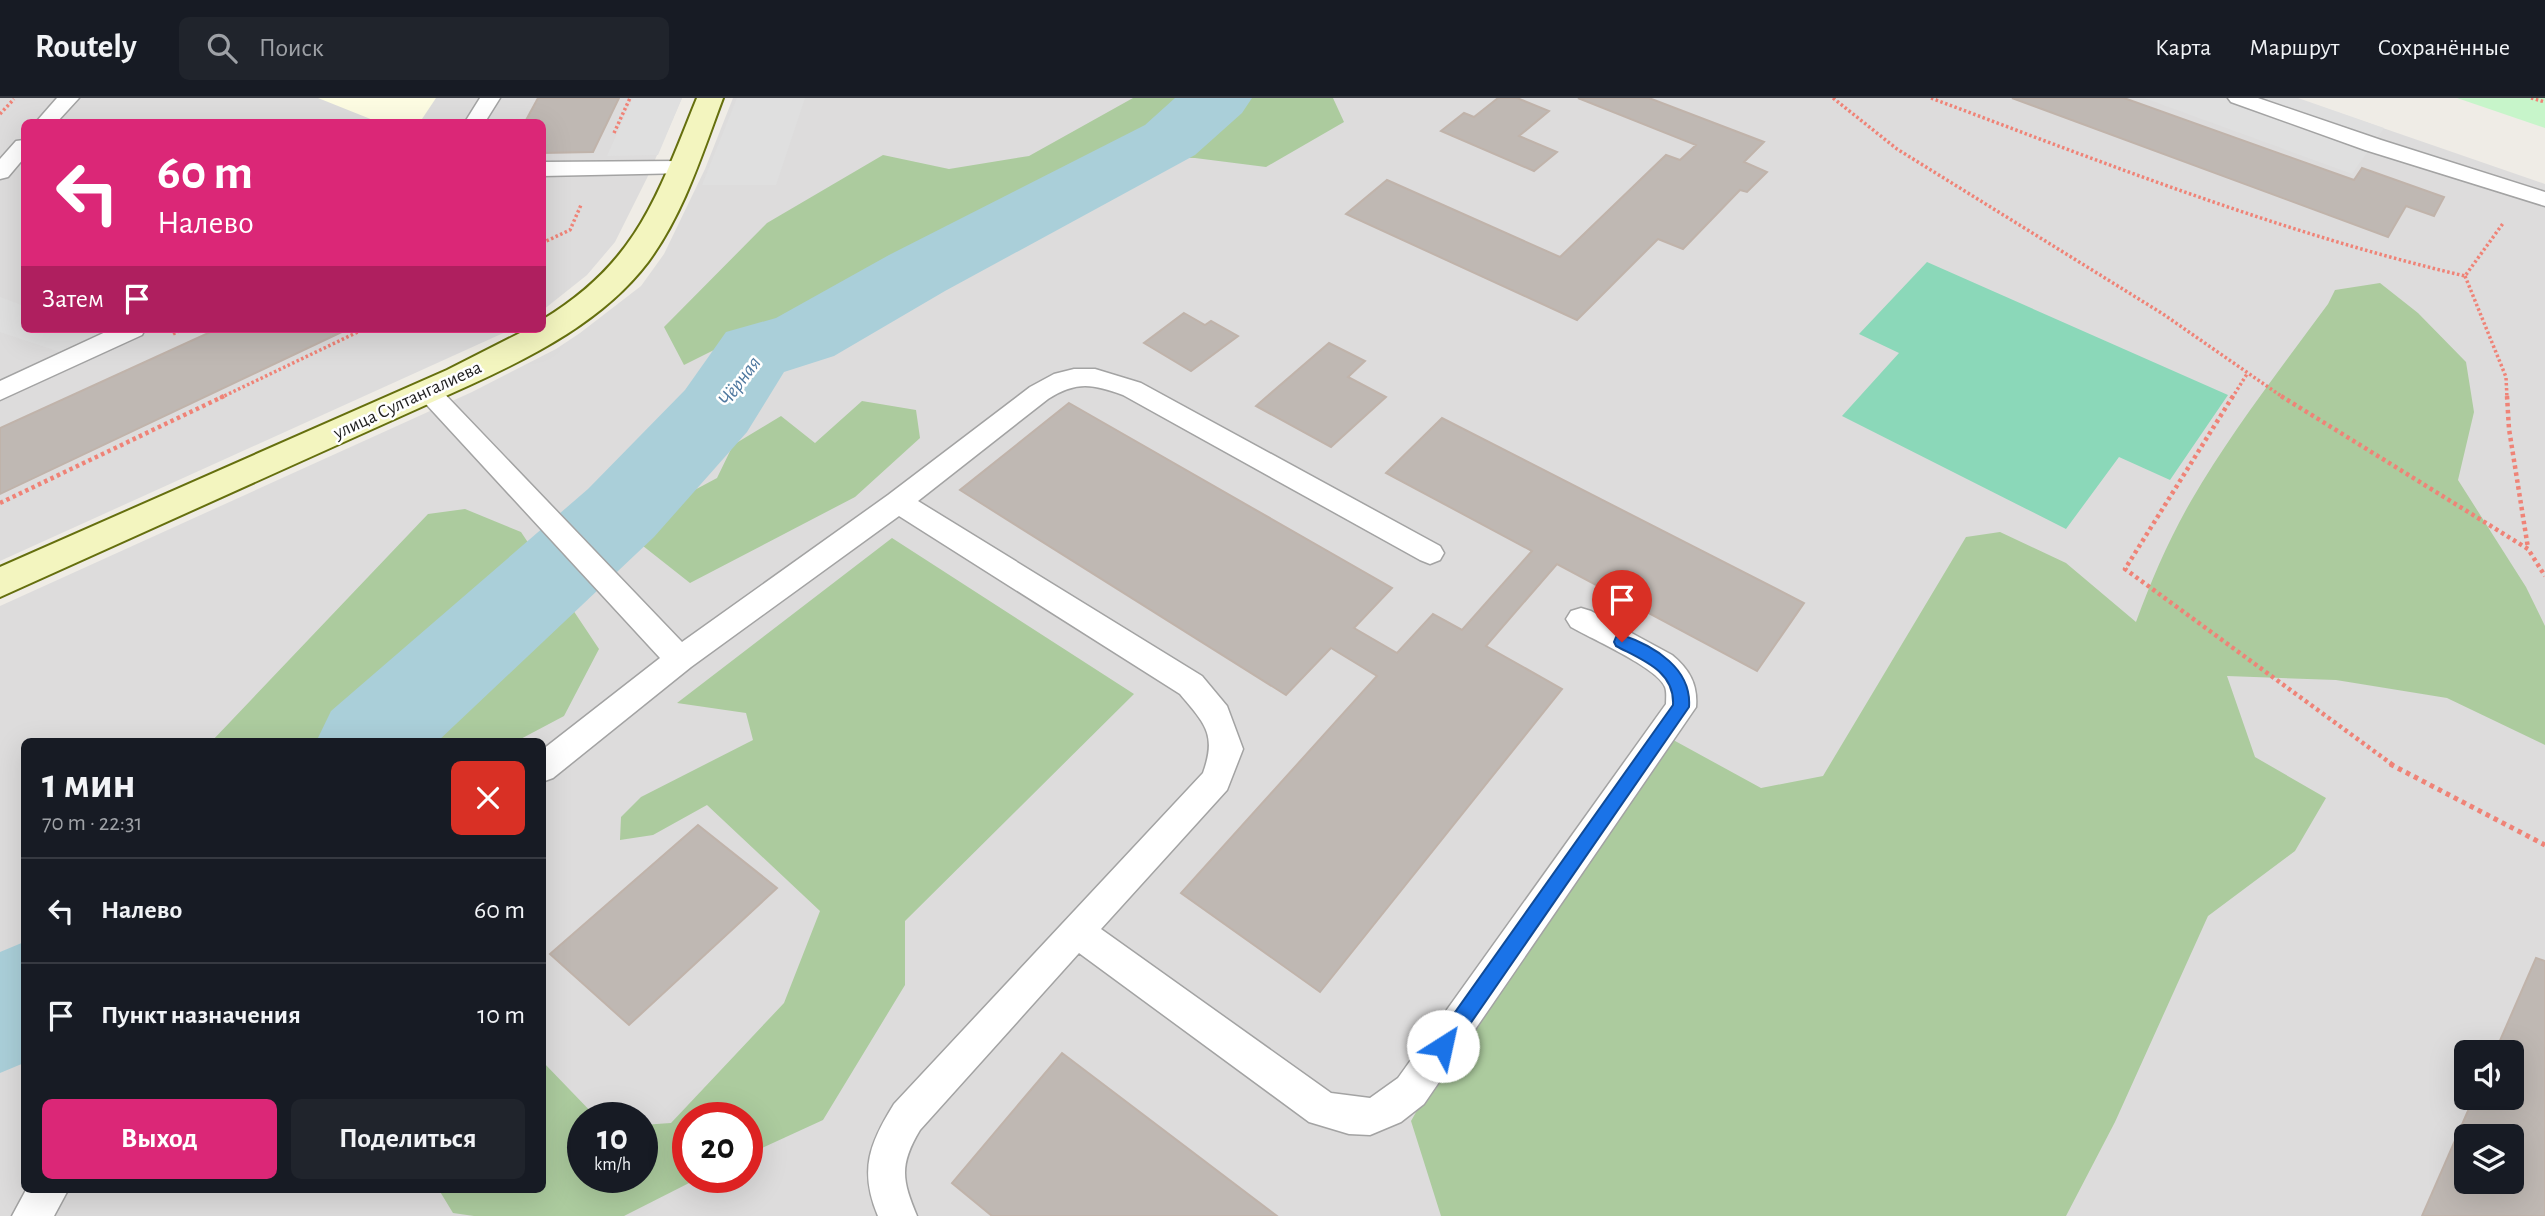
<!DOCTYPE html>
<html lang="ru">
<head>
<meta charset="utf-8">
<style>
	:root { --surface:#171b24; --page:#20242c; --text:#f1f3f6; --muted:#9ea1a6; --line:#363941; --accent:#db2777 }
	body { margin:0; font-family:"Alegreya Sans",sans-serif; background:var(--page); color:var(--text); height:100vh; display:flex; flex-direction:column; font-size:26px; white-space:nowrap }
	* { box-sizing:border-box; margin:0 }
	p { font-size:23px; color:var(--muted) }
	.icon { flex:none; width:38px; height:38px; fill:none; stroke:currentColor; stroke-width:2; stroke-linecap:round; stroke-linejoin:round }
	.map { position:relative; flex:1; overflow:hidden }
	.side { position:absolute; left:21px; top:640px; width:525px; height:455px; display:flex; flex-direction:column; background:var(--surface); border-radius:10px; box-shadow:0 7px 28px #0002 }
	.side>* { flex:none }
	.guide { position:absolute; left:21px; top:21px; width:525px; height:214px; border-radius:10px; box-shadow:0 7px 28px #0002; background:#db2777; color:#fff; overflow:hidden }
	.tools { position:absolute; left:2454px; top:942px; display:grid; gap:14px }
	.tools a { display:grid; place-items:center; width:70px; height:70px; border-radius:10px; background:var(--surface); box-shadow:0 7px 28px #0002; font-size:35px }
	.speed { position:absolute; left:567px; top:1004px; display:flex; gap:14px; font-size:35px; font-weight:700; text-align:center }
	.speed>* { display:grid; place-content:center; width:91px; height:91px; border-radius:50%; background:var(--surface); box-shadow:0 7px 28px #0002; line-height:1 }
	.speed small { font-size:18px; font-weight:400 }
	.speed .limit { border:10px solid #d22; background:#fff; color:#111 }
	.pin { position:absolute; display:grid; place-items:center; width:60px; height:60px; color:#fff; margin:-72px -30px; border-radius:50% 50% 50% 0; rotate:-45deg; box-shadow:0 0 7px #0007 }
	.pin .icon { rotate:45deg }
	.me { position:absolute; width:77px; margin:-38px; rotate:35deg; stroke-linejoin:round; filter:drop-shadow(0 0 5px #0008) }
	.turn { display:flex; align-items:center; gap:24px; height:147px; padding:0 21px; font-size:32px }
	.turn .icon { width:91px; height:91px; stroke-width:2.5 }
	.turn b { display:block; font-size:49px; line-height:60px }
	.then { display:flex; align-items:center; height:66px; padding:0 21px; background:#0003; gap:14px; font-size:26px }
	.round { display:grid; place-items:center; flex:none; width:74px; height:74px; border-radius:10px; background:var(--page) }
	.headline { display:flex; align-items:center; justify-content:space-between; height:119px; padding:0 21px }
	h1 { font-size:42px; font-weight:700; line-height:52px }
	.cta { display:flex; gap:14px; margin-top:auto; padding:14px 21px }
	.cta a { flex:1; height:80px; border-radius:10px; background:var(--accent); color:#fff; font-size:28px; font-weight:700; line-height:80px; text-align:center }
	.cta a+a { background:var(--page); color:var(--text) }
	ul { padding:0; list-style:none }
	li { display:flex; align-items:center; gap:21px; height:105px; padding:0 21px; border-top:2px solid var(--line) }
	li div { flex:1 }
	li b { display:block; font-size:26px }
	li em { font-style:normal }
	header { display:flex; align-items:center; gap:42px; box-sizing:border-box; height:98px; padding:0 35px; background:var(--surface); border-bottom:2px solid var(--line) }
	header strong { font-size:33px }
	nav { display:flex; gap:38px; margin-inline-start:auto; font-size:24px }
	.search { width:490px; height:63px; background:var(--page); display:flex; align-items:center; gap:18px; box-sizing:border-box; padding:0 24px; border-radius:10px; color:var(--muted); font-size:26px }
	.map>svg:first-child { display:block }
	.residential { fill:#dddcdc; fill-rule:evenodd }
	.education { fill:#fdfce2 }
	.forest { fill:#accb9e }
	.park { fill:#c7f5ca }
	.pitch { fill:#8bd8b9 }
	.parking { fill:#dfdfdf }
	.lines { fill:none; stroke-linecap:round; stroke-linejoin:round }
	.river { fill:#aacfd9; fill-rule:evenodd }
	.building { fill:#bfb8b3; stroke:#c0b3aa; stroke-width:2; fill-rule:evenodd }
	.lane-casing { stroke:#a3a3a3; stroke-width:3 }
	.secondary-casing { stroke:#656f0e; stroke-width:4 }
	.path-far2 { stroke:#ef8377; stroke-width:3.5; stroke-dasharray:2.5 2.5; stroke-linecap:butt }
	.path-far1 { stroke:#ef8377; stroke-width:4.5; stroke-dasharray:3.5 3.5; stroke-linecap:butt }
	.path { stroke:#ef8377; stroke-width:5; stroke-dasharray:4.5 4.5; stroke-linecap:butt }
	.lane { fill:#fff; fill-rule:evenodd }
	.secondary { fill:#f3f5bf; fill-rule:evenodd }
	.route { fill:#1a73e8; stroke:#114b97; stroke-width:2 }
	.labels { text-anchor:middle; stroke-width:5; stroke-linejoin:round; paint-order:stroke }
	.street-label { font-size:19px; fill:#1f1f1f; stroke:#fff }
	.water-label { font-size:21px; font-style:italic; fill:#5079a0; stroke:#fff }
</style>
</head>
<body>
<header>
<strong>Routely</strong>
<div class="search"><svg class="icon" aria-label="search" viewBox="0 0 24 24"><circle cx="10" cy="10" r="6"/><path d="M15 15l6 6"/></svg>Поиск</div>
<nav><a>Карта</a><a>Маршрут</a><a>Сохранённые</a></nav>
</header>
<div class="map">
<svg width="2545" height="1118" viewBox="0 0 2545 1118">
	<rect width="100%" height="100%" fill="#efece6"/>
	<path class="residential" d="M 0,0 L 682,0 L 647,80 L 615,144 L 587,177 L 543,212 L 542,24 L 24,24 L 24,231 L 512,231 L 0,463 Z
		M 733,0 L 2296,0 L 2545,86 L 2545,1118 L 0,1118 L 0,508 L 472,294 L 556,251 L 580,235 L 641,188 L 664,156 L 705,71 ZM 24,644 L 542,644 L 542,1092 L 24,1092 ZM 2466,954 L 2511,954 L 2511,999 L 2466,999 ZM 583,1020 L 642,1020 L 642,1080 L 583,1080 ZM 688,1020 L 747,1020 L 747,1080 L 688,1080 ZM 2466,1038 L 2511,1038 L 2511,1083 L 2466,1083 Z"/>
	<path class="education" d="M 318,0 L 436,0 L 420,24 L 378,24 Z"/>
	<path class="forest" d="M 1133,0 L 1333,0 L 1344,24 L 1266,69 L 1195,60 L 1102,58 L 684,267 L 664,229 L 767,125 L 883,57 L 949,71 L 1029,58 Z
		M 2380,185 L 2418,215 L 2466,264 L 2474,314 L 2458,382 L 2526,489 L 2545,528 L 2545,647 L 2447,600 L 2336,582 L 2227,578 L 2255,659 L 2326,700 L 2295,753 L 2208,818 L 2115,1024 L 2066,1118 L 1441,1118 L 1411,1023 L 1465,928 L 1666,638 L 1761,690 L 1823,678 L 1966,439 L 2000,434 L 2066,465 L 2136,524 C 2151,483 2169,441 2191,403 C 2231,334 2281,270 2328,206 L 2335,192 Z
		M 862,303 L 916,312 L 920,340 L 855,399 L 690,485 L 638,444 L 674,403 L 717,380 L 733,347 L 781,318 L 815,345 Z
		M 465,411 L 521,434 L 599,551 L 564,618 L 515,644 L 211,644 L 428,416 Z
		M 892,440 L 1134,596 L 905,823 L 905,887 L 823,1022 L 747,1057 L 747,1020 L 688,1020 L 688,1080 L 699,1080 L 624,1118 L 474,1118 L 453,1115 L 439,1092 L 542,1092 L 543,964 L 597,1020 L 583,1020 L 583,1080 L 642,1080 L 642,1027 L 671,1025 L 784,905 L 820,813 L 707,707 L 653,737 L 620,742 L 621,719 L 641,699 L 753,642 L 746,615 L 677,605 Z"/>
	<path class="park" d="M 2457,0 L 2545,0 L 2545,30 Z"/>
	<path class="pitch" d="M 1927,164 L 2228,297 L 2170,382 L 2119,359 L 2066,431 L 1842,318 L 1899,255 L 1859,236 Z"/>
	<path class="parking" d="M 633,0 L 682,0 L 658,57 L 607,58 Z
		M 737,0 L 805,0 L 776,87 L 702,87 Z
		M 2144,0 L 2298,0 L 2384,30 L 2352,76 Z
		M 0,199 L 24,208 L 24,231 L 93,231 L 100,234 L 60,254 L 0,234 Z"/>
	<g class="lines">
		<path class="river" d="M 1175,0 L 1252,0 L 1242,15 L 1195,57 L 945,193 L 834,258 L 784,274 L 747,334 L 654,439 L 437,644 L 316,644 L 331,613 L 588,391 L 685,292 L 726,234 L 776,220 L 889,157 L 1145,27 Z
			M 24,844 L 24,965 L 0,975 L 0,854 Z"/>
	</g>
	<path class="building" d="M 538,0 L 619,0 L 593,54 L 542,55 L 542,24 L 525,24 Z
		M 1498,0 L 1517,0 L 1549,13 L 1519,38 L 1557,54 L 1534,73 L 1441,33 L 1464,15 L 1474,19 Z
		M 1578,0 L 1649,0 L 1764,44 L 1744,64 L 1767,74 L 1747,94 L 1740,92 L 1683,151 L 1658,141 L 1577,222 L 1346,116 L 1387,82 L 1560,159 L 1666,57 L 1680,62 L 1696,47 Z
		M 2012,0 L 2124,0 L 2354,82 L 2362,70 L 2444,99 L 2434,118 L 2406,108 L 2388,139 Z
		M 1184,215 L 1205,227 L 1211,223 L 1238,238 L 1191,273 L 1144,245 Z
		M 217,231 L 348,231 L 0,396 L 0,330 Z
		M 1329,245 L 1365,263 L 1348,279 L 1386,299 L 1331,349 L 1256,308 Z
		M 1069,305 L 1392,490 L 1354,530 L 1397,555 L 1433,516 L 1462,532 L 1532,453 L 1386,375 L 1442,320 L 1804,505 L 1757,573 L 1557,466 L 1486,548 L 1562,591 L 1320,894 L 1181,795 L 1377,578 L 1331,550 L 1286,597 L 960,392 Z
		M 698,727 L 777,790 L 629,927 L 550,856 Z
		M 2536,860 L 2545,863 L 2545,1118 L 2422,1118 L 2474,999 L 2511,999 L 2511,954 L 2495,954 ZM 2466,1038 L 2511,1038 L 2511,1083 L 2466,1083 Z
		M 1062,955 L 1277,1118 L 992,1118 L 952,1085 Z"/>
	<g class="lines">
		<g class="lane-casing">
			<path id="lane" d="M 57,0 L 79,0 L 57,24 L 36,24 Z
				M 480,0 L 500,0 L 485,24 L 465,24 Z
				M 2228,0 L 2258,0 L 2381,42 L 2545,94 L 2545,108 L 2365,52 L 2231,4 Z
				M 24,42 L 24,60 L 8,79 L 0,81 L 0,61 L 16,43 Z
				M 681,63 L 689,65 L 692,70 L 689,75 L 542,78 L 542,64 Z
				M 112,231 L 145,231 L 142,237 L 0,302 L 0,283 Z
				M 1074,271 L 1095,271 L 1141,285 L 1440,448 L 1444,455 L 1440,462 L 1430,466 L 1420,462 L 1123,297 C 1092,286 1077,283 1048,301 L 918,403 L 1202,578 L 1227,608 L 1243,651 L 1227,692 L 1101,831 L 1331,995 L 1370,1000 L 1398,980 L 1666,606 C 1666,601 1667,594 1665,589 C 1658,570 1590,540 1571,529 L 1566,521 L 1571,513 L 1581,510 L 1591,513 L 1672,557 C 1689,571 1698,586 1696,609 L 1424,1006 L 1401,1024 L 1370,1037 L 1349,1036 L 1309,1024 L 1079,855 L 920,1032 C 899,1067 902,1082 917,1118 L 878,1118 C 859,1073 869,1046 894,1006 L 1203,675 C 1217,636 1205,626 1180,596 L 899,418 L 691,569 L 553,680 L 542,684 L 542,652 L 660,560 L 414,293 L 418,287 L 427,284 L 436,287 L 682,544 L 888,397 L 1030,289 L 1054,276 Z
				M 26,1092 L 68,1092 L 54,1118 L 12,1118 Z"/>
		</g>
		<g class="secondary-casing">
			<path id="secondary" d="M 697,0 L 723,0 C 702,56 684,115 648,164 C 604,222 535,257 470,287 L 0,499 L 0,469 L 447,272 L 528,231 L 542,231 L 542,222 C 638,164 657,98 697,0 Z"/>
		</g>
		<path class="path-far2" d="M 1833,0 L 1897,51 L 2163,216 L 2284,300
			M 1931,0 C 2107,66 2281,135 2465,178 L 2504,124
			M 2531,0 L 2545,4
			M 0,16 L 14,1
			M 614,35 L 630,0
			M 542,145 L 570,132 L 581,107
			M 2465,178 L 2506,279 L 2507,300
			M 173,236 L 183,231
			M 220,300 L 364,231
			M 2232,300 L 2247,276"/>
		<path class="path-far1" d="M 2233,298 L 2125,471 L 2393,667
			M 2281,298 L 2528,451 L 2545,478
			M 2507,298 L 2509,331 L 2528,450
			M 0,405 L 224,298"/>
		<path class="path" d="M 2390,666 L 2545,747"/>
		<use href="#lane" class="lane"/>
		<use href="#secondary" class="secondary"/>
	</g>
	<path class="route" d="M 1622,537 C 1655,548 1692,571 1689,609 L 1450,955 L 1443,957 L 1436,955 L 1433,948 L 1436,941 L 1673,607 C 1675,573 1642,562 1616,548 L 1614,544 L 1616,539 Z"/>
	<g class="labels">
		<g class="street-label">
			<text transform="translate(407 301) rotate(-25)" y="7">улица Султангалиева</text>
		</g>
		<g class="water-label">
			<text transform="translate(739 283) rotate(-53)" y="7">Чёрная</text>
		</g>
	</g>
</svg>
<div class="tools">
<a><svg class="icon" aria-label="sound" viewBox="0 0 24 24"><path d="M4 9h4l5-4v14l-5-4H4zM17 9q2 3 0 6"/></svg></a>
<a><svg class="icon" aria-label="layers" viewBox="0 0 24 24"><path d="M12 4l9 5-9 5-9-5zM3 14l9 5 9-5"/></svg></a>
</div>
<div class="speed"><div>10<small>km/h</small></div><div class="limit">20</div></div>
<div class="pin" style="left:1622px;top:544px;background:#d93025"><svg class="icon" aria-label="arrive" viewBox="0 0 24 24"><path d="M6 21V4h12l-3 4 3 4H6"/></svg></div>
<svg class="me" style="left:1443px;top:948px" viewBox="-20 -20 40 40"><circle r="19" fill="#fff"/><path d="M0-13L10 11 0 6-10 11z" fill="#1a73e8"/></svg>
<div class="guide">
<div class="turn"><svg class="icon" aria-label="left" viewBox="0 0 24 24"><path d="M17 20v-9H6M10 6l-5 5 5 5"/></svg><div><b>60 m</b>Налево</div></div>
<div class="then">Затем<svg class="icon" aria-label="arrive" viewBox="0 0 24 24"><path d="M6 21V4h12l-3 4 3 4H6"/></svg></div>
</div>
<section class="side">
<div class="headline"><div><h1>1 мин</h1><p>70 m · 22:31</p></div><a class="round" style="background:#d93025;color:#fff"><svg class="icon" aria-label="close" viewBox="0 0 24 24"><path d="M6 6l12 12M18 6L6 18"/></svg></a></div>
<ul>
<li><svg class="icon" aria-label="left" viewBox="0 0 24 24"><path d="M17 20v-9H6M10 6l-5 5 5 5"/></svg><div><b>Налево</b></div><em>60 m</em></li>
<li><svg class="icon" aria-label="arrive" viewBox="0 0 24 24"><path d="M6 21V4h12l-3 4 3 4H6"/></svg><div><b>Пункт назначения</b></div><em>10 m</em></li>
</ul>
<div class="cta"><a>Выход</a><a>Поделиться</a></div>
</section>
</div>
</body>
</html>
